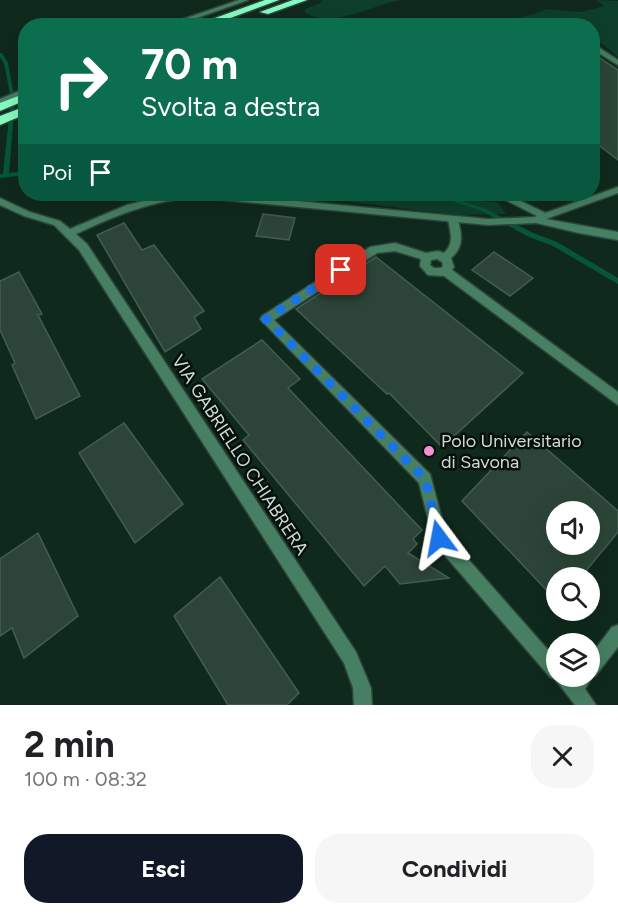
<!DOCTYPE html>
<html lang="it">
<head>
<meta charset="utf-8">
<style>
	:root { --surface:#fff; --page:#f6f6f6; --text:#202124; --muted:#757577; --accent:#111827 }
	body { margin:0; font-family:Figtree,sans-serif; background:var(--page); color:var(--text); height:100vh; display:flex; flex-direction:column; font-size:22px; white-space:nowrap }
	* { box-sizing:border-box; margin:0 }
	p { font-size:20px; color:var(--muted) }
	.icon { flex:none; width:33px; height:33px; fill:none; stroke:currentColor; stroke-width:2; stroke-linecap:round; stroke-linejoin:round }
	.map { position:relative; height:705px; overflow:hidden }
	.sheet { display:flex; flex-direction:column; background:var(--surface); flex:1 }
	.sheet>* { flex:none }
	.guide { position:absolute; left:18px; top:18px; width:582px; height:183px; border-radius:24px; box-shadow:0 6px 24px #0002; background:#0b6e4f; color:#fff; overflow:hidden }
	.tools { position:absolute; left:546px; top:501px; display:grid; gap:12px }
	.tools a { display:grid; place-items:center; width:54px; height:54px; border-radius:50%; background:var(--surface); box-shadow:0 6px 24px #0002; font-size:30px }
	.pin { position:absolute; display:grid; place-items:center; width:51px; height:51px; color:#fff; margin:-26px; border-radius:12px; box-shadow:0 3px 9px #0006 }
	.me { position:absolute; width:66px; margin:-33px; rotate:347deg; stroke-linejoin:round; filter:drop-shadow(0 0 4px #0008) }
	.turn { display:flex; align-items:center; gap:21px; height:126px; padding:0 24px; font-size:27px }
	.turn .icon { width:78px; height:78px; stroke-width:2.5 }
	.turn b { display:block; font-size:42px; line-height:51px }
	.then { display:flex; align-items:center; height:57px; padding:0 24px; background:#0003; gap:12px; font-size:22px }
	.round { display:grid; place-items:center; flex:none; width:63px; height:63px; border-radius:24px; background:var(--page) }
	.headline { display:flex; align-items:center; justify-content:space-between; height:102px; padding:0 24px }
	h1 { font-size:36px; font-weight:700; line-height:45px }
	.primary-button { display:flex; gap:12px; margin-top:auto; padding:12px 24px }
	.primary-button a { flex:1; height:69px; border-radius:24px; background:var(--accent); color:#fff; font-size:24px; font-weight:700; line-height:69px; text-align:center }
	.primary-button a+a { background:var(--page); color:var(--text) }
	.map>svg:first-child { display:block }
	.green { fill:#0d3f2a }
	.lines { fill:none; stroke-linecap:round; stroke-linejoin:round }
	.stream { fill:#065738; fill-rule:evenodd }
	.building { fill:#2c4538; stroke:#435d4f; stroke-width:1.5; fill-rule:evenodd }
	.service-casing { stroke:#2e463a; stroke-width:3 }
	.minor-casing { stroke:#2e463a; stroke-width:3 }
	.motorway-casing { stroke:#2e463a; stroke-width:3 }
	.service { fill:#467f62; fill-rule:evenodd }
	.minor { fill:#467f62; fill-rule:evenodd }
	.motorway { fill:#86fcc2; fill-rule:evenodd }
	.route { stroke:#1a73e8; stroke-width:10; stroke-dasharray:0 18 }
	.poi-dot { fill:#f491d3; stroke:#060f0a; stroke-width:2 }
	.labels { text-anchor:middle; stroke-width:5; stroke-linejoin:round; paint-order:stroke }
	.poi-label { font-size:18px; fill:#ceddd4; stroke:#060f0a; text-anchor:start }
	.street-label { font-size:18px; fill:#ceddd4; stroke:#060f0a }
</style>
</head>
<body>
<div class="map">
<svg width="618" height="705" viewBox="0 0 618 705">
	<rect width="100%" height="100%" fill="#10291d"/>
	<path class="green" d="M 322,0 L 401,0 C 372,5 334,29 305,13 L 305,9 L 320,3 Z
		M 597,0 L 618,1 L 618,57 L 593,36 L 592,26 L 459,25 L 464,21 L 474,20 L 507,20 L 534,14 L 547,9 L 581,12 L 604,6 Z
		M 291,194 L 420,194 L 498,203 L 506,214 L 456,215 Z"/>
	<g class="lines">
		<path class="stream" d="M 0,53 L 2,53 L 8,63 L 14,95 L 10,94 L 4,63 L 0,57 Z
			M 11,99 L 15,100 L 9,173 L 26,171 L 26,175 L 0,178 L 0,174 L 3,174 Z
			M 433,194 L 441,194 L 486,209 L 533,233 L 557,242 L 618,278 L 618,284 L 553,246 L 529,237 L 482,211 L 434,195 Z"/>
	</g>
	<path class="building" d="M 592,53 L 618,70 L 618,160 L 592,140 Z
		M 263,214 L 295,218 L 289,240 L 256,236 Z
		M 124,223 L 142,250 L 154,245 L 204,311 L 194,317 L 201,329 L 165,352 L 97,235 Z
		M 494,252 L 533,278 L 510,296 L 472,270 Z
		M 376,257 L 523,373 L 442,447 L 389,393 L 387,394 L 296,309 Z
		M 19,272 L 42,314 L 38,315 L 80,396 L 36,419 L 12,365 L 15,363 L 0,330 L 0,281 Z
		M 262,340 L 300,379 L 288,388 L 422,530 L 413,539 L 417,544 L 408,553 L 449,578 L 400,584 L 385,566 L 364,586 L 243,440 L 249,435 L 202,379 Z
		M 124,423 L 183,504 L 135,543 L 79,453 Z
		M 527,432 L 618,511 L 618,532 L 580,578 L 556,578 L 556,600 L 462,501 ZM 556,512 L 590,512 L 590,544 L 556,544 Z
		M 38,533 L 78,616 L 24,658 L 12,628 L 0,636 L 0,559 Z
		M 220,577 L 299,693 L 287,705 L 228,705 L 174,616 Z"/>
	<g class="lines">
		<g class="service-casing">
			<path id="service" d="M 592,43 L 618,60 L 618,65 L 592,49 Z
				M 494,194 L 506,194 L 548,214 L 550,216 L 546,219 L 618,232 L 618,240 L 579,233 L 532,222 L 532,218 L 541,218 Z
				M 453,217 L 458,220 C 462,235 464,247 451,258 L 454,267 L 452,270 L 618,392 L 618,405 L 444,276 L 428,275 L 420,266 L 421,259 L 395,251 L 377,253 L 274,320 L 430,474 L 446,534 L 556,659 L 556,676 L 590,676 L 590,656 L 612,627 L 618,625 L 618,647 L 596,675 L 592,677 L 585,689 L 596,705 L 575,705 L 555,679 L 550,677 L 434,543 L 419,483 L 260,319 L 262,316 L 370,247 L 395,243 L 426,253 L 438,251 L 444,253 C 454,244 451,233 448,220 ZM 437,259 L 442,262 L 443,266 L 441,268 L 434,268 L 430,265 L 431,260 Z"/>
		</g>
		<g class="minor-casing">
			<path id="minor" d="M 239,0 L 248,0 L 174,26 L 163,26 Z
				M 26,88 L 26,93 L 0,104 L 0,99 Z
				M 618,187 L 618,193 L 535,223 L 488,225 L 194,197 C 151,201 114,216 76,234 L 87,244 L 356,652 L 371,688 L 372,705 L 354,705 L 353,688 L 344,663 L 79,250 L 54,225 L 24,216 L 0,205 L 0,198 L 30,212 L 60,221 L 70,229 L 127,205 L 172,194 L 221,194 L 488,219 L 534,217 Z"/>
		</g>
		<g class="motorway-casing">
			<path id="motorway" d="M 265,0 L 279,0 L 209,26 L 193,26 Z
				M 293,0 L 307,0 L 268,14 L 260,12 Z
				M 26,93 L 26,100 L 0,111 L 0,103 Z
				M 26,106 L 26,114 L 0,125 L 0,116 Z"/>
		</g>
		<use href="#service" class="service"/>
		<use href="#minor" class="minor"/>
		<use href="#motorway" class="motorway"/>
	</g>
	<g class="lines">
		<path class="route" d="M 341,270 L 266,319 L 425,479 L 439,538"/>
	</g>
	<circle class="poi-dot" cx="429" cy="451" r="6"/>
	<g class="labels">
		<g class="poi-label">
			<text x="441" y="447">Polo Universitario<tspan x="441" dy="21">di Savona</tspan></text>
		</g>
		<g class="street-label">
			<text transform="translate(240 455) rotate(57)" y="6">VIA GABRIELLO CHIABRERA</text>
		</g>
	</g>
</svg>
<div class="tools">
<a><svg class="icon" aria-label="sound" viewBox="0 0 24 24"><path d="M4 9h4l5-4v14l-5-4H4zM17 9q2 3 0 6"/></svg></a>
<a><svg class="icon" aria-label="search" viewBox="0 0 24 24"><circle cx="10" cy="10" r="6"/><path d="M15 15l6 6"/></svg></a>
<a><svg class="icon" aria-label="layers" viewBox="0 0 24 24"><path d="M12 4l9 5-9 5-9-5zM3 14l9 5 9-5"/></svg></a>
</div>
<div class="pin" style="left:341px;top:270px;background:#d93025"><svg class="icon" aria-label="arrive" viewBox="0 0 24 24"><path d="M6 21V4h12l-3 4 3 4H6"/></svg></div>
<svg class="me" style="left:439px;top:538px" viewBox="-20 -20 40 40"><path d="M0-17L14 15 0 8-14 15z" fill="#1a73e8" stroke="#fff" stroke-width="4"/></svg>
<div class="guide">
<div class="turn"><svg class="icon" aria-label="right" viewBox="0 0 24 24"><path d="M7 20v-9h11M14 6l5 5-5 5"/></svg><div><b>70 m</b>Svolta a destra</div></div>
<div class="then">Poi<svg class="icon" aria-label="arrive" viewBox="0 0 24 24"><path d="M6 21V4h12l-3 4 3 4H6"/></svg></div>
</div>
</div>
<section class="sheet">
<div class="headline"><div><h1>2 min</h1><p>100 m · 08:32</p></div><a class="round"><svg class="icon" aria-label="close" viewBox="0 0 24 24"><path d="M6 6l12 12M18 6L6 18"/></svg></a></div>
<div class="primary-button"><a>Esci</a><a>Condividi</a></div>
</section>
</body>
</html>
